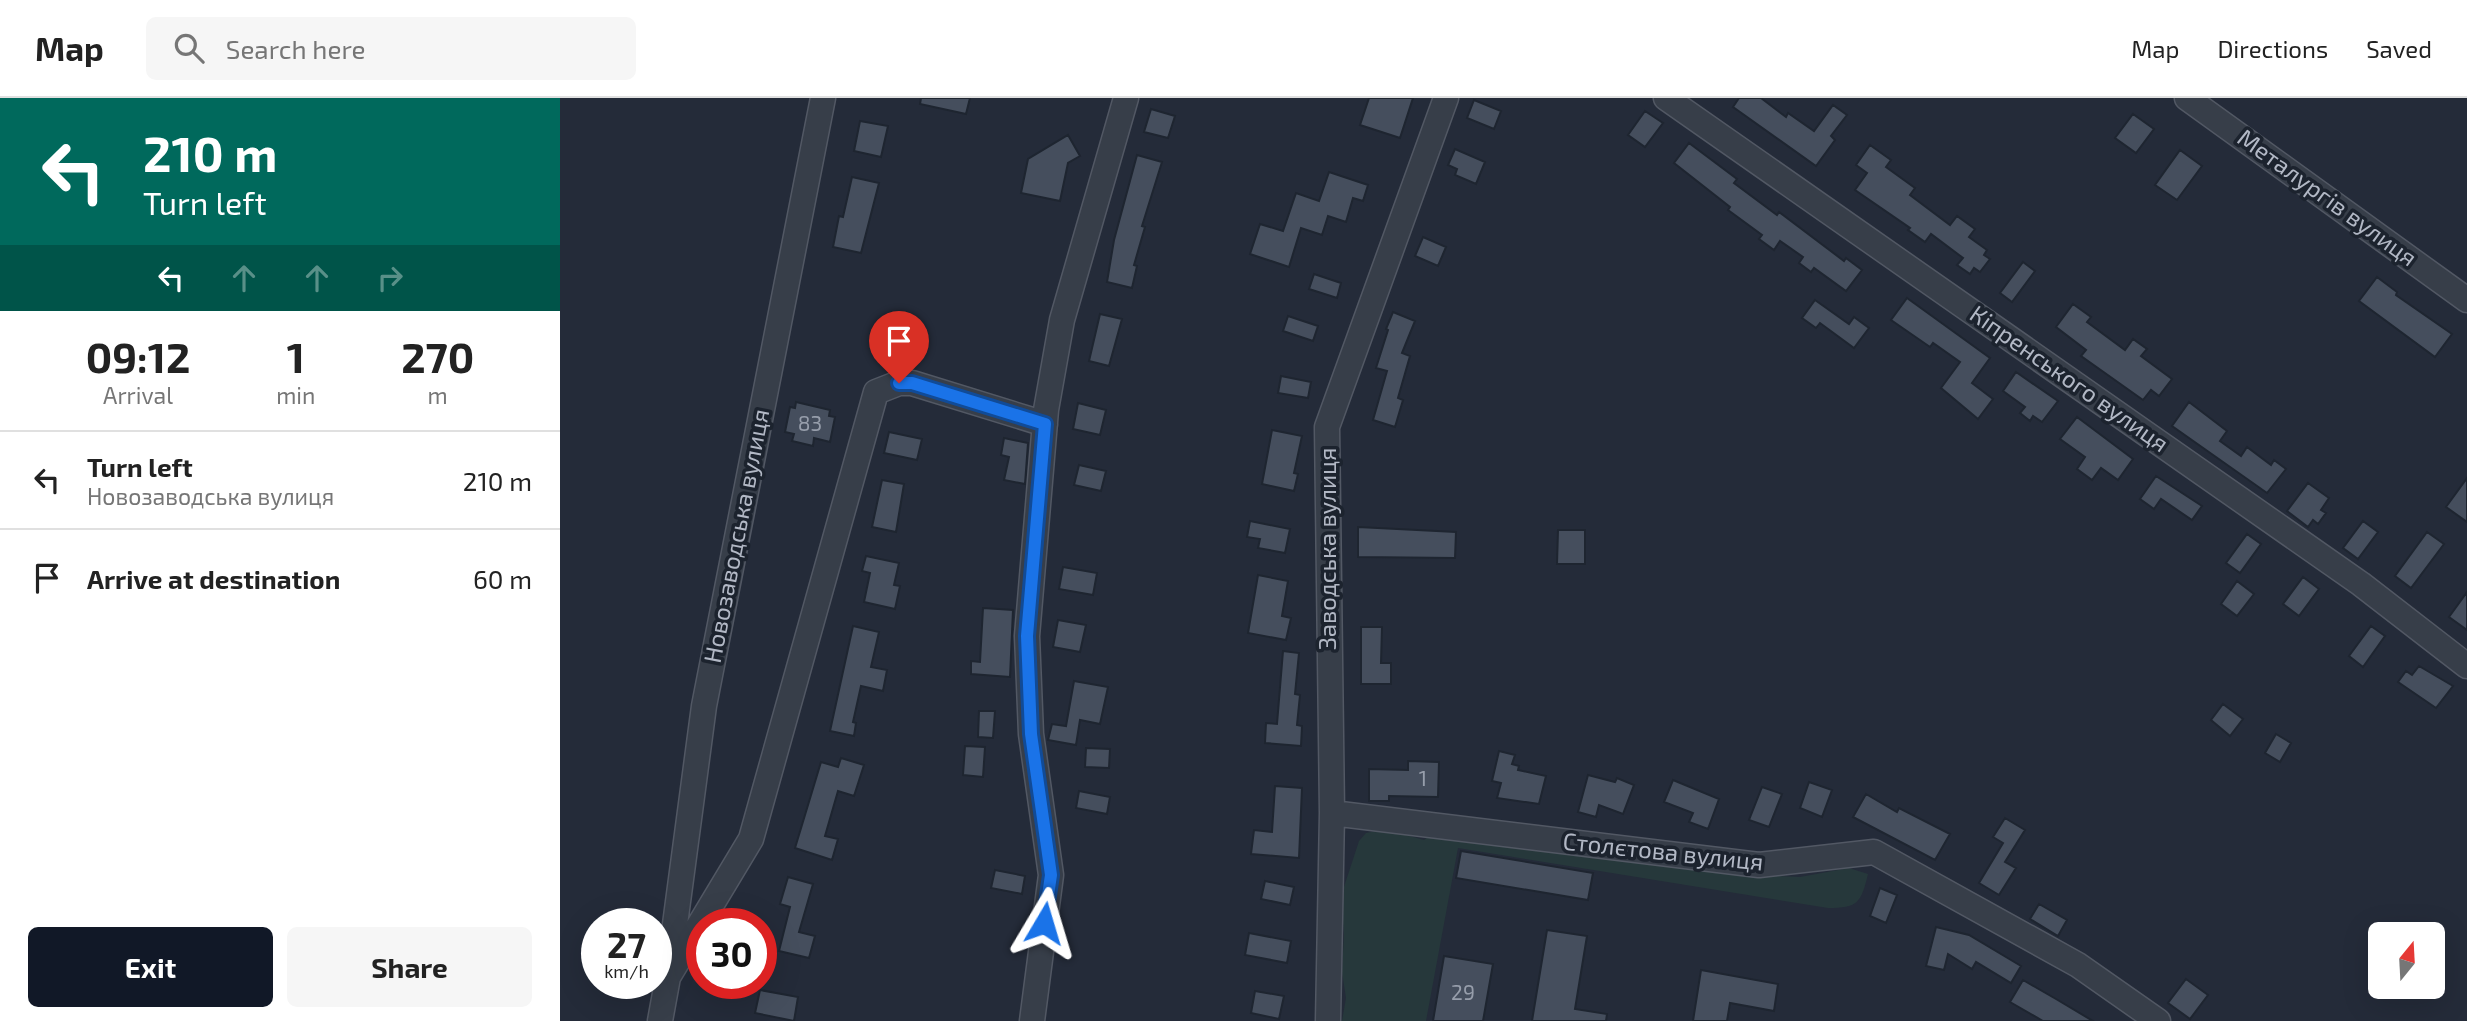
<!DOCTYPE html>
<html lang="en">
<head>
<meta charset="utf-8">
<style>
	:root { --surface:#fff; --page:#f6f6f6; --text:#222; --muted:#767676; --line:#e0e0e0; --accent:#111827 }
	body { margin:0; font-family:"Exo 2",sans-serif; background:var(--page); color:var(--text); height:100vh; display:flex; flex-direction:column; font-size:26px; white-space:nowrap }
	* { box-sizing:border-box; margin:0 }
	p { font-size:23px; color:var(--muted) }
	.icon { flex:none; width:38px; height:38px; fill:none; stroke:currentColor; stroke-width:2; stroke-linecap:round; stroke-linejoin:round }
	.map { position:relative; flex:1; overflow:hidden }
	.side { display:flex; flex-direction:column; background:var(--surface); width:560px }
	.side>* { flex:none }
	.guide { background:#00695c; color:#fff; overflow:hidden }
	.needle { width:46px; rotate:18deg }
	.buttons { position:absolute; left:1808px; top:824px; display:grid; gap:14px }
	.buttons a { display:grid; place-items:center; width:77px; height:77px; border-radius:10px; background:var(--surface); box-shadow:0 7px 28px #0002; font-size:35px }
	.speed { position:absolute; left:21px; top:810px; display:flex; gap:14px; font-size:35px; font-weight:700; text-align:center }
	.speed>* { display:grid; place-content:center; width:91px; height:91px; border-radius:50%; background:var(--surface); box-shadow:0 7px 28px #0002; line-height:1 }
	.speed small { font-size:18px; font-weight:400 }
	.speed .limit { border:10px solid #d22; background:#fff; color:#111 }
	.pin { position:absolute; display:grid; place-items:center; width:60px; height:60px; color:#fff; margin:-72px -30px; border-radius:50% 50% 50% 0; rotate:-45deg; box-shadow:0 0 7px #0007 }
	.pin .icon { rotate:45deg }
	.me { position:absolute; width:77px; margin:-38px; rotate:7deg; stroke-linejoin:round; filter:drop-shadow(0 0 5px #0008) }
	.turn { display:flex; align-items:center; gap:24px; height:147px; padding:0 28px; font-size:32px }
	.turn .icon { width:91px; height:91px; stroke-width:2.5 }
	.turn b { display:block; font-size:49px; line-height:60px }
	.lanes { display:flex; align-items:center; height:66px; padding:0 28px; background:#0003; justify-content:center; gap:35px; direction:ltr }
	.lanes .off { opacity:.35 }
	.eta { display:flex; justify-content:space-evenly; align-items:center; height:119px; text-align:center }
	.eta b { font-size:42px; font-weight:700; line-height:49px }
	.cta { display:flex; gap:14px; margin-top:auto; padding:14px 28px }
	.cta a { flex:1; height:80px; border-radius:10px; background:var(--accent); color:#fff; font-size:28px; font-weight:700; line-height:80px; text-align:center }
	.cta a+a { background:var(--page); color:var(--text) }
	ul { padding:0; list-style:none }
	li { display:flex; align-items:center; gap:21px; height:98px; padding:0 28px; border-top:2px solid var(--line) }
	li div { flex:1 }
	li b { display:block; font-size:26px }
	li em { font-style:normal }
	header { display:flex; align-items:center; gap:42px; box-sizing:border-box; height:98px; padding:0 35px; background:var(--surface); border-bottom:2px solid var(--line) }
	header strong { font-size:33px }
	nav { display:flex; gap:38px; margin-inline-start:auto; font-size:24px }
	.search { width:490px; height:63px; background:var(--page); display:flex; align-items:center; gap:18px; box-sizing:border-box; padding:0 24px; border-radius:10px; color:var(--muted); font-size:26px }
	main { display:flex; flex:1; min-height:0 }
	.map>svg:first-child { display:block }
	.green { fill:#26383b }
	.building { fill:#454e5d; stroke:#1e2530; stroke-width:2 }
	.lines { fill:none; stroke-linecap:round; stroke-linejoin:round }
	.minor-casing { stroke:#525864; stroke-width:27 }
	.minor { stroke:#373e49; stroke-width:24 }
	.route-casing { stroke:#114b97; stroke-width:18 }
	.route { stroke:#1a73e8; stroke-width:12 }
	.labels { text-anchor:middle; stroke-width:7; stroke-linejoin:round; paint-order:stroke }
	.number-label { font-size:21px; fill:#979eab }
	.street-label { font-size:24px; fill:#b2b8c5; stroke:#1c232e }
</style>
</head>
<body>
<header>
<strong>Map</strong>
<div class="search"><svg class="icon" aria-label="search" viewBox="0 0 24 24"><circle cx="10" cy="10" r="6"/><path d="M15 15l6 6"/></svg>Search here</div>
<nav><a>Map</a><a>Directions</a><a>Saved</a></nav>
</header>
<main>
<section class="side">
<div class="guide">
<div class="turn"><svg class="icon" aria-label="left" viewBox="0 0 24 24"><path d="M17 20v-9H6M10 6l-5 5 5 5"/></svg><div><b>210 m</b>Turn left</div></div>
<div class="lanes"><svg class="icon" aria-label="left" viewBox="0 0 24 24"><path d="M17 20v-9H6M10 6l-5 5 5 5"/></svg><svg class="icon off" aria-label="ahead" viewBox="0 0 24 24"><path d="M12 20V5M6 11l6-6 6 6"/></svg><svg class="icon off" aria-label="ahead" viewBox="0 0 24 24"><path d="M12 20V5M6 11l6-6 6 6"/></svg><svg class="icon off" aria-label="right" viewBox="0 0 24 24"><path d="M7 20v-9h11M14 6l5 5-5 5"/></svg></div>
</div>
<div class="eta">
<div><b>09:12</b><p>Arrival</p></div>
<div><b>1</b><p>min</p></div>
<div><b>270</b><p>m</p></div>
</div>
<ul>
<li><svg class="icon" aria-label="left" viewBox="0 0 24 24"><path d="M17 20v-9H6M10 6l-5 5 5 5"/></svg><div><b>Turn left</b><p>Новозаводська вулиця</p></div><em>210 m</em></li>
<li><svg class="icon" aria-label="arrive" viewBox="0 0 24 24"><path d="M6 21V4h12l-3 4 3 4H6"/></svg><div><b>Arrive at destination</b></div><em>60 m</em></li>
</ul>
<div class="cta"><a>Exit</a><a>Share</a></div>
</section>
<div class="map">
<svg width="1907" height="923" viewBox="0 0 1907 923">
	<rect width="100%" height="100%" fill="#242b39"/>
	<path class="green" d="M 825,731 L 864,742 L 872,736 L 1174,776 L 1240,779 L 1289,770 L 1308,776 C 1301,805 1298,810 1268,810 L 898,750 L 866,923 L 782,923 L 786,900 L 782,874 L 784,836 L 781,798 L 799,743 L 806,735 Z"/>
	<path class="building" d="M 361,0 L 410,0 L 406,16 L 360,6 Z
		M 809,0 L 853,0 L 840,40 L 800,27 Z
		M 1179,0 L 1201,0 L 1226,19 L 1228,15 L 1254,33 L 1273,7 L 1287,17 L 1271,38 L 1275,42 L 1256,68 L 1173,9 Z
		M 914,2 L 941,13 L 934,31 L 907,20 Z
		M 591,11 L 615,18 L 608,40 L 584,34 Z
		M 1085,13 L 1103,25 L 1085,49 L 1068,37 Z
		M 1573,16 L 1594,31 L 1576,55 L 1555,40 Z
		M 300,23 L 328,28 L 321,59 L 294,53 Z
		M 508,37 L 520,58 L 508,65 L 500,103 L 461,95 L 468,61 Z
		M 1129,45 L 1177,81 L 1174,85 L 1217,117 L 1219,114 L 1284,163 L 1286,160 L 1302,172 L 1286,193 L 1254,170 L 1251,174 L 1239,165 L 1243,159 L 1220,143 L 1214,152 L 1199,141 L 1202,137 L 1168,112 L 1170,109 L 1114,65 Z
		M 1310,47 L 1331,62 L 1326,69 L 1355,90 L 1350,97 L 1390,127 L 1397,118 L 1415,131 L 1409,139 L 1427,152 L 1424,157 L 1430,161 L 1420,174 L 1414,170 L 1410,176 L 1397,167 L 1403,160 L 1371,136 L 1365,144 L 1348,132 L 1350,130 L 1295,92 L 1307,75 L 1296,67 Z
		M 895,51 L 925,64 L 916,86 L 895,77 L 897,71 L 888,67 Z
		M 1620,52 L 1642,68 L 1617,102 L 1595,87 Z
		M 577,57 L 602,64 L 582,128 L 585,129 L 574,167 L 577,168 L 572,190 L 547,184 L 554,142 Z
		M 769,74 L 808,87 L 803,103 L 793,100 L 786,124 L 768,118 L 762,137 L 741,130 L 729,169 L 690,156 L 700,126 L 723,133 L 736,95 L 759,103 Z
		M 292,79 L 319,85 L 301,155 L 273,149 L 279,118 L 283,119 Z
		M 863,139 L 886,149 L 878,168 L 855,158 Z
		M 1463,164 L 1475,173 L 1452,204 L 1440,195 Z
		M 754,176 L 781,185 L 777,200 L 749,191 Z
		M 1817,179 L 1837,194 L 1836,197 L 1892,236 L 1875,259 L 1799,203 Z
		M 1347,200 L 1430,260 L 1412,285 L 1433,301 L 1418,321 L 1381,290 L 1400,264 L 1373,245 L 1370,249 L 1331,222 Z
		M 1255,202 L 1289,226 L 1294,219 L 1309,230 L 1294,250 L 1260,225 L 1256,230 L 1242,220 Z
		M 1513,206 L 1531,219 L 1527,224 L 1565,252 L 1573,241 L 1587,251 L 1581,258 L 1612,281 L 1599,298 L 1591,292 L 1583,302 L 1521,258 L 1526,252 L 1496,229 Z
		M 833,214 L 855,223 L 842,255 L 850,258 L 838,300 L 843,302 L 835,329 L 813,322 L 827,273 L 816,270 L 828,232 L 826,231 Z
		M 540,216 L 562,221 L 549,268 L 529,263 Z
		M 728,218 L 758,228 L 753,243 L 723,233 Z
		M 1456,274 L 1498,303 L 1482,324 L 1473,318 L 1470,323 L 1460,315 L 1465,309 L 1443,293 Z
		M 721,278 L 751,284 L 748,300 L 718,295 Z
		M 236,304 L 270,312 L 269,318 L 275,319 L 270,344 L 254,340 L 253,348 L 232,343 L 234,336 L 225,334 L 230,309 L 235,310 Z
		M 1629,304 L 1667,333 L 1660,343 L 1681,358 L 1687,349 L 1711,367 L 1714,362 L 1726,371 L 1707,395 L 1612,328 Z
		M 518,305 L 546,312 L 540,337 L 513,331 Z
		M 1517,319 L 1573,361 L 1558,382 L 1541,370 L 1532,382 L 1517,371 L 1525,359 L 1500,341 Z
		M 712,332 L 742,338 L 734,375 L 738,376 L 734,393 L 702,386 Z
		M 329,334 L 362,341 L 357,362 L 324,355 Z
		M 444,340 L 468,345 L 465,386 L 444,382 L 449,359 L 441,357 Z
		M 519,367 L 546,373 L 541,393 L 514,387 Z
		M 1596,378 L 1642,408 L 1632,422 L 1601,401 L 1594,411 L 1580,401 Z
		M 1907,380 L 1907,424 L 1886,409 Z
		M 322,382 L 344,386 L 336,434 L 312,429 Z
		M 1748,385 L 1769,400 L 1761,412 L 1766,415 L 1758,426 L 1753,422 L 1748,429 L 1727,413 Z
		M 690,423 L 730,431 L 725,455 L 698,450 L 700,441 L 687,439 Z
		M 1803,423 L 1818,434 L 1798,461 L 1783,450 Z
		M 798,429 L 896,434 L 895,460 L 798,459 Z
		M 998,432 L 1025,432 L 1025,466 L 997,466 Z
		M 1867,434 L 1884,446 L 1851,490 L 1835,478 Z
		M 1687,436 L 1701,446 L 1680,475 L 1666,465 Z
		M 306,458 L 339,465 L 334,487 L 340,488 L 335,511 L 304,504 L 310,475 L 302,473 Z
		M 503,469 L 537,475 L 533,497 L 499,491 Z
		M 698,477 L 728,483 L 722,518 L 731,520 L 726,542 L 688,535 Z
		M 1743,479 L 1759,491 L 1739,518 L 1723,506 Z
		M 1677,483 L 1694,496 L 1677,518 L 1661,506 Z
		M 1907,494 L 1907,532 L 1889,519 Z
		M 423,510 L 453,512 L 450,579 L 411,576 L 411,563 L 420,564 Z
		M 498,522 L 526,527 L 520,554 L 493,549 Z
		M 293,528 L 319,534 L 311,569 L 327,572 L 323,593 L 301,588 L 293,624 L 296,625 L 294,638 L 270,633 Z
		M 1811,528 L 1825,538 L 1803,569 L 1789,558 Z
		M 801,529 L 822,529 L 821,565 L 831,565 L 831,586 L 801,586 Z
		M 723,553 L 739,555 L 735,596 L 740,597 L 737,627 L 742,628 L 741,648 L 705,645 L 706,625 L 717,626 Z
		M 1859,568 L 1893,588 L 1876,610 L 1838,584 L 1846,573 L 1852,577 Z
		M 514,583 L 548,589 L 540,626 L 520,622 L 516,647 L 488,642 L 492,626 L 506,628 Z
		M 1663,606 L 1683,621 L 1670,638 L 1651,622 Z
		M 419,613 L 435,613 L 433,640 L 418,639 Z
		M 1716,636 L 1731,645 L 1720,664 L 1705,655 Z
		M 405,648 L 425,649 L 423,679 L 403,677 Z
		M 526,650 L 550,651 L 549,670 L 525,669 Z
		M 939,653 L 955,657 L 952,666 L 959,668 L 958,672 L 986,678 L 979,706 L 937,700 L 941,685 L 932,683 Z
		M 281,660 L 304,667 L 294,698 L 278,693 L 265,738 L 278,741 L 272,762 L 235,750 L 261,664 L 278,669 Z
		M 848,663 L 879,664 L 878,699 L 829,698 L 829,703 L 809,703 L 809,671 L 848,672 Z
		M 1028,677 L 1055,684 L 1057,680 L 1074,687 L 1063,716 L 1039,707 L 1036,719 L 1018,714 Z
		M 1113,682 L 1159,701 L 1148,731 L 1129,724 L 1133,715 L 1104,704 Z
		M 1249,684 L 1272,692 L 1262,719 L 1240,710 Z
		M 715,688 L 742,690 L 739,760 L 691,756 L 694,732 L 712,734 Z
		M 1202,689 L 1222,696 L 1209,729 L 1189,722 Z
		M 519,693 L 550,699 L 547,716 L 516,710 Z
		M 1306,696 L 1337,714 L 1339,710 L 1390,736 L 1375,762 L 1293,719 Z
		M 1445,720 L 1465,732 L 1445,764 L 1456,770 L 1439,797 L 1419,785 L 1443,745 L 1433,739 Z
		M 901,753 L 1033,775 L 1028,802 L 896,780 Z
		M 435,772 L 465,778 L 462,796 L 431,790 Z
		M 228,779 L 253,786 L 239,834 L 255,838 L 249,860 L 219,853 L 230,809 L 220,806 Z
		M 705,783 L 734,789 L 730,807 L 701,801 Z
		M 1320,790 L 1337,797 L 1326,825 L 1310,818 Z
		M 1479,806 L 1507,822 L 1498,838 L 1470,821 Z
		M 1376,829 L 1409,837 L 1461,868 L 1451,885 L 1416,864 L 1412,871 L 1388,856 L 1384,872 L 1366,868 Z
		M 987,832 L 1027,838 L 1015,911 L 1047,916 L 1046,923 L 972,923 Z
		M 689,835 L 731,843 L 727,865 L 685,857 Z
		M 884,858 L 933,866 L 923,923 L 873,923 Z
		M 1141,872 L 1218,886 L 1214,913 L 1170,905 L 1167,923 L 1133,923 Z
		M 1626,881 L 1648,897 L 1630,921 L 1608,905 Z
		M 1463,882 L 1496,901 L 1533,923 L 1483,923 L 1450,904 Z
		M 200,892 L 238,899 L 234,923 L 195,915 Z
		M 695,893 L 724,898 L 719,921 L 691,915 Z"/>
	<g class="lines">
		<g class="minor-casing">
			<path id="minor" d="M 1106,0 L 1801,486 L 1907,568
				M 1627,0 L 1907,202
				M 772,715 L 1199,767 L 1314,754 L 1518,867 L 1598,923
				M 108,879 L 144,608 L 263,0
				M 100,923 L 108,879 L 191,741 L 316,294 L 339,285 L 352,285 L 485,326
				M 472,923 L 491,777 L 471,636 L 467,538 L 486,312 L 502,222 L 566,0
				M 768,923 L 772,715 L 767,329 L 886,0"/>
		</g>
		<use href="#minor" class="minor"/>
	</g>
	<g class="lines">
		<g class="route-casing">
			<path id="route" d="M 339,285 L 352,285 L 485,326 L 467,538 L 471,636 L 491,777 L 484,825"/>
		</g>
		<use href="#route" class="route"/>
	</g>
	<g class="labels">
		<g class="number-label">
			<text x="250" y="333">83</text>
			<text x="863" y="688">1</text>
			<text x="903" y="902">29</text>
		</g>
		<g class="street-label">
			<text transform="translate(1767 100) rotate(36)" y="8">Металургів вулиця</text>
			<text transform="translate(1509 281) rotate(35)" y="8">Кіпренського вулиця</text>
			<text transform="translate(177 438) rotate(-79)" y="8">Новозаводська вулиця</text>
			<text transform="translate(768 451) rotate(-90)" y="8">Заводська вулиця</text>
			<text transform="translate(1103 754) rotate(6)" y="8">Столєтова вулиця</text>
		</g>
	</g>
</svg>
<div class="buttons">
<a><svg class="needle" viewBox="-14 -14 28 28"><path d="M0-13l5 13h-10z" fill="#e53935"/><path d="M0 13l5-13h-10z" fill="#767676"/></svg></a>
</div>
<div class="speed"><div>27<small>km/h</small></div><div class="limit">30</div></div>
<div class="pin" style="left:339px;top:285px;background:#d93025"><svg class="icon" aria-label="arrive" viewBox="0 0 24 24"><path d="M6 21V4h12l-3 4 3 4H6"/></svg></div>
<svg class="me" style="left:484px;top:825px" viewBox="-20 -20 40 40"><path d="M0-17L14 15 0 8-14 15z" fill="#1a73e8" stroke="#fff" stroke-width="4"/></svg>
</div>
</main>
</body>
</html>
